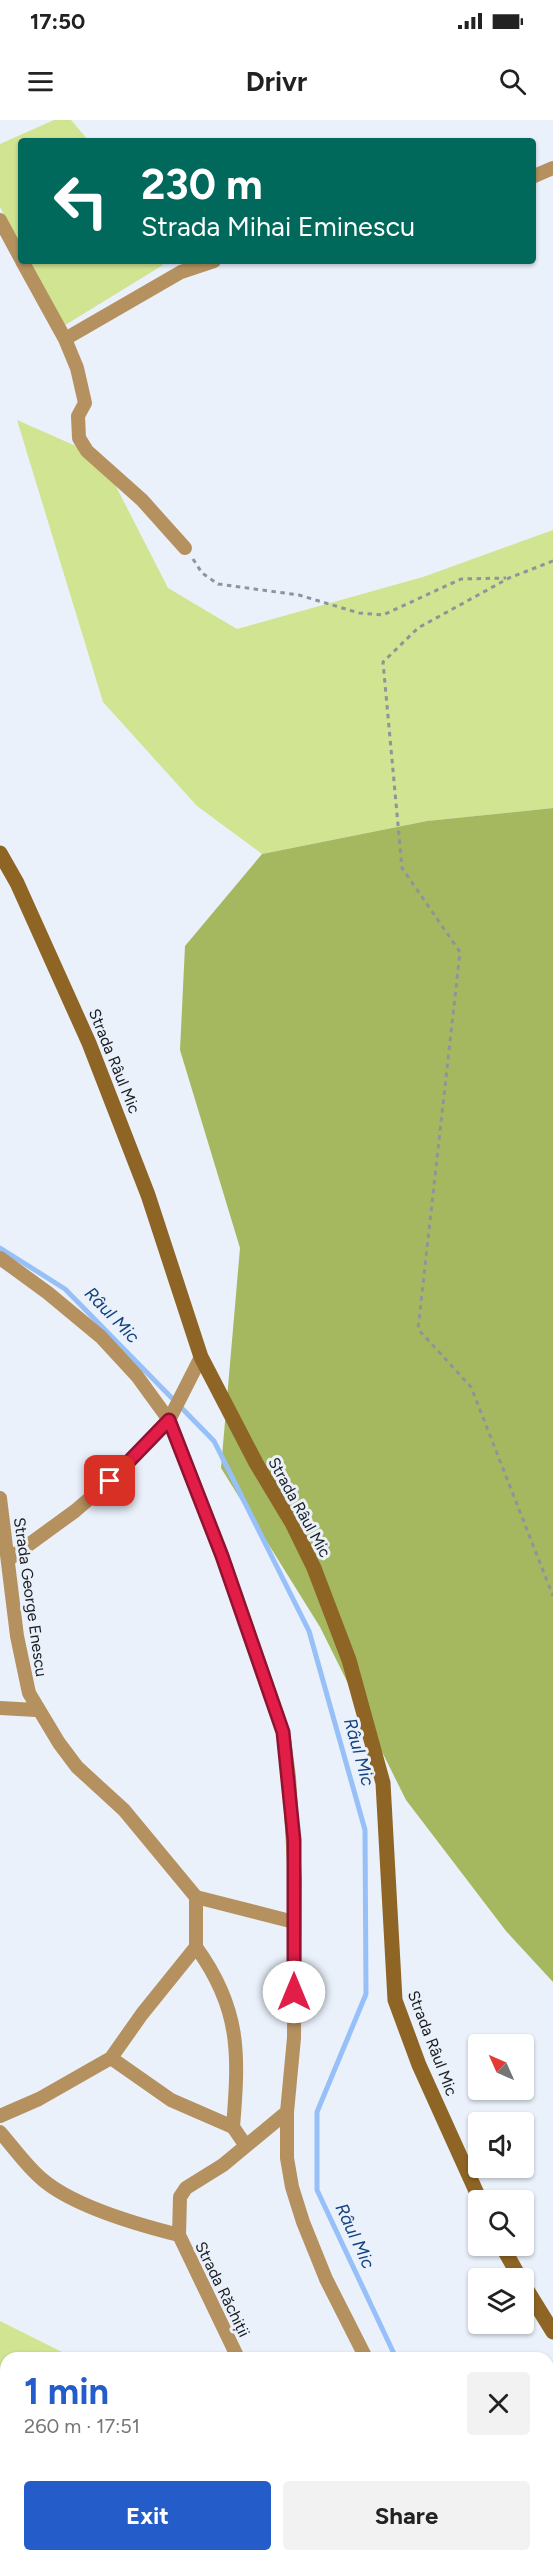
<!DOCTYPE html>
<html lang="en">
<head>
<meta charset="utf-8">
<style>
	:root { --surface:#fff; --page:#f2f2f2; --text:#222; --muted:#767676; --accent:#245cc9 }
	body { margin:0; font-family:Figtree,sans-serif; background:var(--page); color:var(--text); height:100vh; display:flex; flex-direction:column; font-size:22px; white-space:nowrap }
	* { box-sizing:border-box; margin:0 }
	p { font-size:20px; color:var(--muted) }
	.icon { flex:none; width:33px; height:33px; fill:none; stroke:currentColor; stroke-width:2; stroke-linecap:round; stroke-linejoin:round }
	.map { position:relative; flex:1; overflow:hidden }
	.panel { position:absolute; left:0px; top:2232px; width:554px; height:210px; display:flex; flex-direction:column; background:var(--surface); border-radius:18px 18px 0 0; box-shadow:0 2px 4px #0004 }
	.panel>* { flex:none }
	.guide { position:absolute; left:18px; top:18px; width:518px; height:126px; border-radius:6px; box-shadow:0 2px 4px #0004; background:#00695c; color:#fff; overflow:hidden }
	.needle { width:39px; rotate:315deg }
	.tools { position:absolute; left:468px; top:1914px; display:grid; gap:12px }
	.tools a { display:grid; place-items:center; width:66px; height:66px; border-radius:6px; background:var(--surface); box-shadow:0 2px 4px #0004; font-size:30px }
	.pin { position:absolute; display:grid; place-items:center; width:51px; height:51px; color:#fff; margin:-26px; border-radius:12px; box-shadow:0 3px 9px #0006 }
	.me { position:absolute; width:66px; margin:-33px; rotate:0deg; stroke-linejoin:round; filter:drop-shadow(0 0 4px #0008) }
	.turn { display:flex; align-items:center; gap:21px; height:126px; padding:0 24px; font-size:27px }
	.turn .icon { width:78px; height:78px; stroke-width:2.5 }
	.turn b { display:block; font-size:42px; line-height:51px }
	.round { display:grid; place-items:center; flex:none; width:63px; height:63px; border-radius:6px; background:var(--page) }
	.summary { display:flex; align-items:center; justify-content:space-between; height:102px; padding:0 24px }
	h1 { font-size:36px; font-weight:700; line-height:45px; color:var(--accent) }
	.cta { display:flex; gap:12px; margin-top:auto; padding:12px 24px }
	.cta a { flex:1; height:69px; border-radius:6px; background:var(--accent); color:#fff; font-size:24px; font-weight:700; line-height:69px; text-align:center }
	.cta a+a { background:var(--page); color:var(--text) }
	.status { display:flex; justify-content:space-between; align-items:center; height:42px; padding:0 30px; background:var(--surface); direction:ltr }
	.status svg { height:16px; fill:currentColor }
	header { display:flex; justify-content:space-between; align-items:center; height:78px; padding:0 24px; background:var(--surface); font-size:27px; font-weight:700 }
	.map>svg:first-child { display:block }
	.green { fill:#d0e491 }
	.forest { fill:#a5b860 }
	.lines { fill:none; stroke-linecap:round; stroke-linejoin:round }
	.stream { stroke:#97c0f9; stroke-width:5 }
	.path { stroke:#8f949b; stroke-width:3; stroke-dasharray:4.5 4.5; stroke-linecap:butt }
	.street { stroke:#b5915f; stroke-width:14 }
	.secondary { stroke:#8e6524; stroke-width:15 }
	.route-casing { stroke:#92132f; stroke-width:15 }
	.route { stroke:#e11d48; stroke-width:10 }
	.labels { text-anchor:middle; stroke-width:6; stroke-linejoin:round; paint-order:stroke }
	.street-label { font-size:16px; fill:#1b1e21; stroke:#eaf1fb }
	.water-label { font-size:18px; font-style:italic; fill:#124280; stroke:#eaf1fb }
</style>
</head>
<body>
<div class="status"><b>17:50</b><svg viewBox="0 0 49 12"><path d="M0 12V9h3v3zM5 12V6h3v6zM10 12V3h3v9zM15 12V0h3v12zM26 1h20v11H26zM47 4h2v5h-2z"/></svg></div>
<header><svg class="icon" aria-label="menu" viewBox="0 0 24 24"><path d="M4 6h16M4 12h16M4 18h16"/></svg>Drivr<svg class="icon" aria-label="search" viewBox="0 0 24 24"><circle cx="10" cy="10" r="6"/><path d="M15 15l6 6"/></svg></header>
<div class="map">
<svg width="553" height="2442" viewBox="0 0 553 2442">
	<rect width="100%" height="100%" fill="#eaf1fb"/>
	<path class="green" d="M 54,0 L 71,0 L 89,21 L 21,21 L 21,128 L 0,87 L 0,24 Z
		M 28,141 L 160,141 L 163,145 L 62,207 Z
		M 17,300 L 101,337 L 168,468 L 237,509 L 423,457 L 553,410 L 553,688 L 427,701 L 262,734 L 197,686 L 103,582 Z
		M 0,2201 L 74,2238 L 6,2238 L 6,2436 L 391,2436 L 394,2442 L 0,2442 Z"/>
	<path class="forest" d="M 553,688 L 553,1862 L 506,1811 L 406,1680 L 320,1507 L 221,1348 L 240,1128 L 180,930 L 185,826 L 262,734 L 427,701 Z"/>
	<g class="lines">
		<path class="stream" d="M 0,1128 L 65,1169 L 214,1321 L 309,1511 L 365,1710 L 366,1874 L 317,1992 L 317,2070 L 396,2238
			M 548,2418 L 553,2425"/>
		<path class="path" d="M 193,439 L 202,453 L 218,464 L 299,475 L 359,493 L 383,495 L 461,459 L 506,458
			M 553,441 L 509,458 L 418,508 L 383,542 L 402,748 L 460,832 L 418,1209 L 471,1267 L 553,1476"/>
		<path class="street" d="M 532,57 L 553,48
			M 0,100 L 21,139
			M 22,141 L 65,219 L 77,248 L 85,283 L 78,296 L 79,318 L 87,331 L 142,380 L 185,428
			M 65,219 L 181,152 L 214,141
			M 0,1138 L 48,1173 L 101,1217 L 137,1256 L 169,1300 L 222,1436 L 283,1612 L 289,1657 L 295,1760 L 294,1918 L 287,1992 L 287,2038 L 292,2067 L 303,2102 L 326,2159 L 366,2238
			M 0,1378 L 17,1516 L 29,1573 L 59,1623 L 77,1647 L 124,1690 L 196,1777 L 294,1802
			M 9,1439 L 75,1391 L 110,1361 L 169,1300 L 201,1237
			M 0,1588 L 36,1590
			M 196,1827 C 241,1889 239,1934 233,2007
			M 111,1938 L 171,1980 L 233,2007 L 246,2026
			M 0,1996 L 39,1979 L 111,1938 L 142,1894 L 196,1827 L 196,1777
			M 0,2012 C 14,2028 27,2047 43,2060 C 74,2086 139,2105 179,2115
			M 238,2238 L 179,2115 L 180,2077 L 186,2068 L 223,2045 L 287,1992
			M 361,2436 L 366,2442
			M 498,2436 L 502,2442"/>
		<path class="secondary" d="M 0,733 L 17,763 L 89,923 L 148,1075 L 201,1237 L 256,1343 L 292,1403 L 314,1448 L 349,1540 L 383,1663 L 395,1880 L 419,1945 L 480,2080
			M 502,2126 L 520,2158
			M 524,2165 L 553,2212"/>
	</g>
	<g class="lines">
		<g class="route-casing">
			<path id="route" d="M 110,1361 L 169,1300 L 222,1436 L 283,1612 L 294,1720 L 294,1872"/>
		</g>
		<use href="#route" class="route"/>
	</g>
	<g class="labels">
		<g class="street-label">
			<text transform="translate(115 941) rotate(68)" y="6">Strada Râul Mic</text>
			<text transform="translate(300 1387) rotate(61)" y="6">Strada Râul Mic</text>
			<text transform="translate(31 1477) rotate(82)" y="6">Strada George Enescu</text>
			<text transform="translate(433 1923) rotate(69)" y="6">Strada Râul Mic</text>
			<text transform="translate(223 2169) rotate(64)" y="6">Strada Răchiții</text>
		</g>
		<g class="water-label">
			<text transform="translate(112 1195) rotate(46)" y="6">Râul Mic</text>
			<text transform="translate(359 1632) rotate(74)" y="6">Râul Mic</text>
			<text transform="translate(355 2116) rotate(65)" y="6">Râul Mic</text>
		</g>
	</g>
</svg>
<div class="tools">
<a><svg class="needle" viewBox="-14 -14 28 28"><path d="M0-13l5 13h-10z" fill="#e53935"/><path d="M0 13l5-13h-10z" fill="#767676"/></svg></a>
<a><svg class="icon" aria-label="sound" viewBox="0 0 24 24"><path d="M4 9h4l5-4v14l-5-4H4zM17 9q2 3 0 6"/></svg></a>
<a><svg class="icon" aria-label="search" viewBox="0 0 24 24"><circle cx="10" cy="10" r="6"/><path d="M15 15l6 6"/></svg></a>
<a><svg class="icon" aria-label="layers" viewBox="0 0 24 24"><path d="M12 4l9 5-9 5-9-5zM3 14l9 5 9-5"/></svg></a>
</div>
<div class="pin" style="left:110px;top:1361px;background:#d93025"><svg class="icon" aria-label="arrive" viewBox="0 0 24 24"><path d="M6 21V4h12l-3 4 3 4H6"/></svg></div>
<svg class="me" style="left:294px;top:1872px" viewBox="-20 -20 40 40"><circle r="19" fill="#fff"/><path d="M0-13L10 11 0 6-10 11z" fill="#e11d48"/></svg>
<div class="guide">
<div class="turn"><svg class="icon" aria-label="left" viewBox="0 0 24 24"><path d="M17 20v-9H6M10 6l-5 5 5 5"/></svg><div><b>230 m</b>Strada Mihai Eminescu</div></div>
</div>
<section class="panel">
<div class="summary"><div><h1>1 min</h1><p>260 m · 17:51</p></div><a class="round"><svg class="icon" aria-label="close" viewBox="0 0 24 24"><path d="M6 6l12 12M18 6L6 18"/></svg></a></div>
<div class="cta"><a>Exit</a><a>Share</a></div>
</section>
</div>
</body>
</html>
